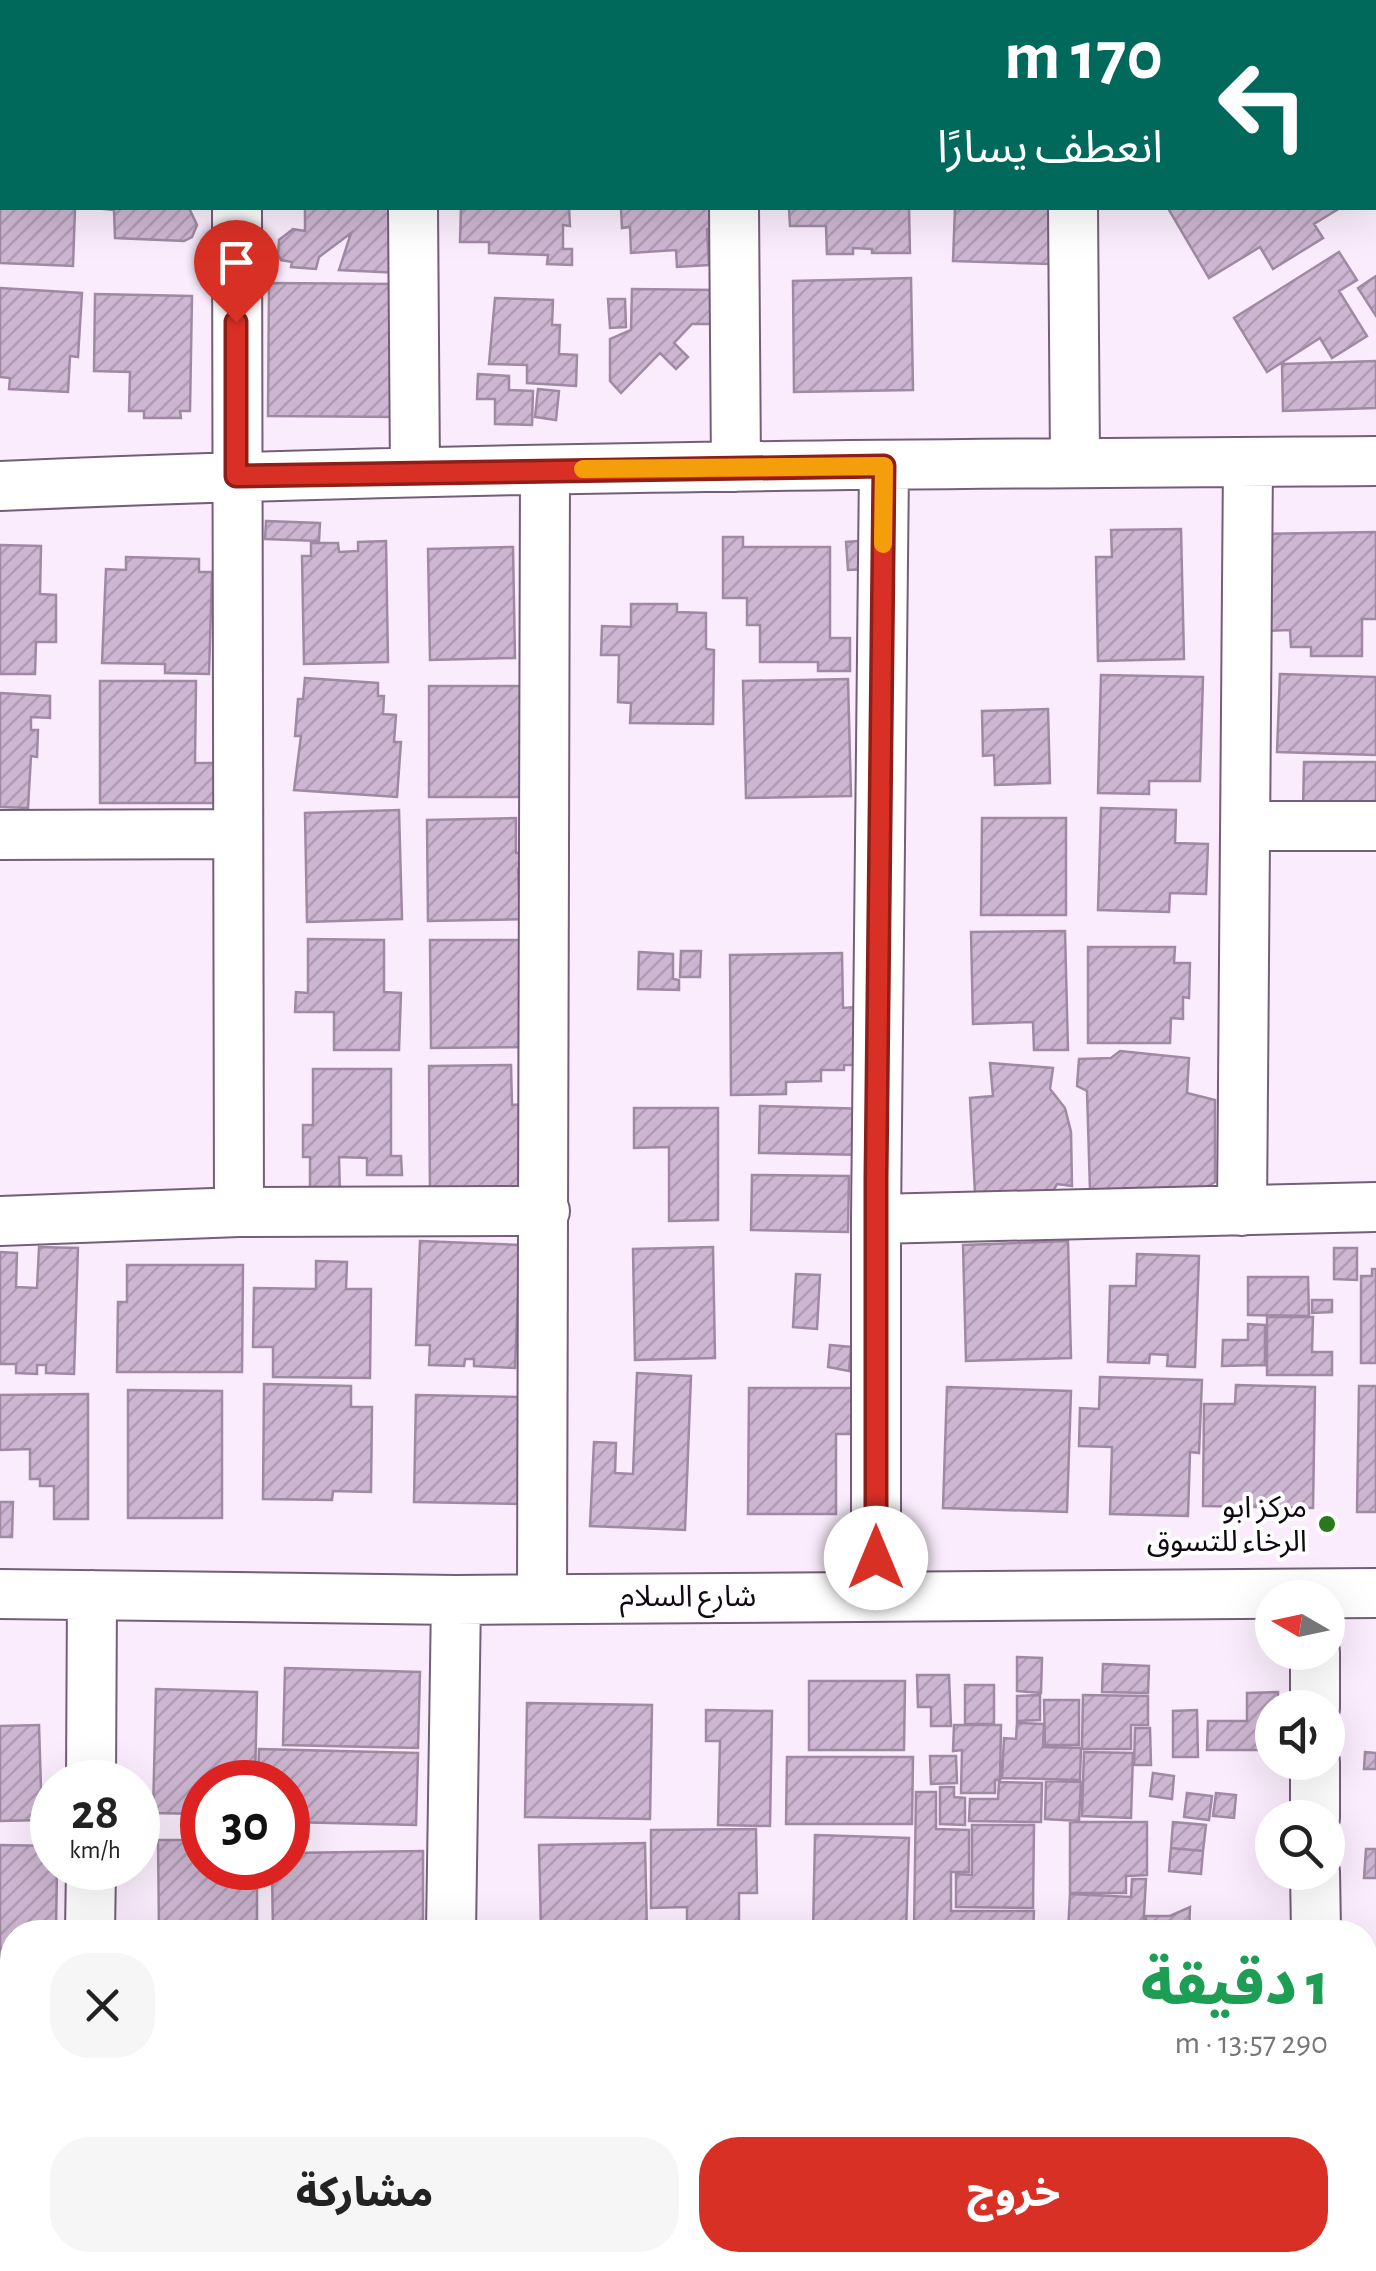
<!DOCTYPE html>
<html lang="ar">
<head>
<meta charset="utf-8">
<style>
	:root { --surface:#fff; --page:#f6f6f6; --text:#222; --muted:#767676; --accent:#d93025 }
	body { margin:0; font-family:"Alegreya Sans","Noto Sans Arabic",sans-serif; background:var(--page); color:var(--text); direction:rtl; height:100vh; display:flex; flex-direction:column; font-size:38px; white-space:nowrap }
	* { box-sizing:border-box; margin:0 }
	p { font-size:32px; color:var(--muted) }
	.icon { flex:none; width:55px; height:55px; fill:none; stroke:currentColor; stroke-width:2; stroke-linecap:round; stroke-linejoin:round }
	.map { position:relative; flex:1; overflow:hidden; direction:ltr }
	.side { position:absolute; left:0px; top:1920px; width:1378px; height:352px; display:flex; flex-direction:column; background:var(--surface); border-radius:40px 40px 0 0; box-shadow:0 10px 40px #0002; direction:rtl }
	.side>* { flex:none }
	.banner { position:absolute; left:0px; top:0px; width:1378px; height:210px; box-shadow:0 10px 40px #0002; direction:rtl; background:#00695c; color:#fff; overflow:hidden }
	.needle { width:65px; rotate:279deg }
	.tools { position:absolute; left:1255px; top:1580px; display:grid; gap:20px }
	.tools a { display:grid; place-items:center; width:90px; height:90px; border-radius:50%; background:var(--surface); box-shadow:0 10px 40px #0002; font-size:50px }
	.speed { position:absolute; left:30px; top:1760px; display:flex; gap:20px; font-size:50px; font-weight:700; text-align:center }
	.speed>* { display:grid; place-content:center; width:130px; height:130px; border-radius:50%; background:var(--surface); box-shadow:0 10px 40px #0002; line-height:1 }
	.speed small { font-size:25px; font-weight:400 }
	.speed .limit { border:15px solid #d22; background:#fff; color:#111 }
	.pin { position:absolute; display:grid; place-items:center; width:85px; height:85px; color:#fff; margin:-102px -42px; border-radius:50% 50% 50% 0; rotate:-45deg; box-shadow:0 0 10px #0007 }
	.pin .icon { rotate:45deg }
	.me { position:absolute; width:110px; margin:-55px; rotate:0deg; stroke-linejoin:round; filter:drop-shadow(0 0 8px #0008) }
	.turn { display:flex; align-items:center; gap:35px; height:210px; padding:0 50px; font-size:45px }
	.turn .icon { width:130px; height:130px; stroke-width:2.5 }
	.turn b { display:block; font-size:70px; line-height:85px }
	.round { display:grid; place-items:center; flex:none; width:105px; height:105px; border-radius:40px; background:var(--page) }
	.overview { display:flex; align-items:center; justify-content:space-between; height:170px; padding:0 50px }
	h1 { font-size:60px; font-weight:800; line-height:75px; color:#1e9e55 }
	.cta { display:flex; gap:20px; margin-top:auto; padding:20px 50px }
	.cta a { flex:1; height:115px; border-radius:40px; background:var(--accent); color:#fff; font-size:40px; font-weight:800; line-height:115px; text-align:center }
	.cta a+a { background:var(--page); color:var(--text) }
	.map>svg:first-child { display:block }
	.building { fill:url(#building-hatch); stroke:#9f89a3; stroke-width:2.5 }
	.lines { fill:none; stroke-linecap:round; stroke-linejoin:round }
	.minor-casing { stroke:#735f77; stroke-width:52 }
	.minor { stroke:#fff; stroke-width:48 }
	.route-casing { stroke:#8d1f18; stroke-width:25 }
	.route { stroke:#d93025; stroke-width:18 }
	.slow { stroke:#f59e0b; stroke-width:18 }
	.poi-dot { fill:#2b771d; stroke:#fefefe; stroke-width:4 }
	.labels { text-anchor:middle; stroke-width:8; stroke-linejoin:round; paint-order:stroke }
	.poi-label { font-size:30px; fill:#100912; stroke:#fefefe; text-anchor:end }
	.street-label { font-size:30px; fill:#100912; stroke:#fefefe }
</style>
</head>
<body>
<div class="map">
<svg width="1376" height="2271" viewBox="0 0 1376 2271">
	<defs>
		<pattern id="building-hatch" width="6" height="6" patternUnits="userSpaceOnUse" patternTransform="scale(2.5)"><rect width="6" height="6" fill="#cdb6d1"/><path d="M-1 1l2-2M0 6l6-6M5 7l2-2" fill="none" stroke="#af9bb2"/></pattern>
	</defs>
	<rect width="100%" height="100%" fill="#faecfc"/>
	<path class="building" d="M 0,9 L 2,9 L 2,113 L 0,113 Z
		M 0,183 L 2,208 L 75,208 L 73,266 L 0,263 Z
		M 94,208 L 189,208 L 197,225 L 192,237 L 184,241 L 115,238 L 114,210 Z
		M 305,208 L 403,208 L 400,273 L 339,270 L 351,233 L 319,257 L 316,269 L 291,267 L 292,262 L 281,260 L 278,255 L 279,240 L 293,229 L 305,231 Z
		M 461,208 L 569,208 L 570,226 L 563,225 L 563,249 L 572,249 L 572,265 L 547,264 L 548,255 L 489,253 L 489,242 L 460,242 Z
		M 621,208 L 721,208 L 722,227 L 707,229 L 709,265 L 677,267 L 676,250 L 631,253 L 630,227 L 622,228 Z
		M 789,208 L 909,208 L 910,253 L 872,253 L 872,249 L 853,248 L 853,254 L 827,254 L 826,226 L 790,226 Z
		M 955,208 L 1052,208 L 1050,264 L 953,261 Z
		M 1172,208 L 1340,208 L 1314,224 L 1323,238 L 1273,269 L 1260,247 L 1209,278 L 1169,210 Z
		M 1339,252 L 1357,280 L 1339,291 L 1367,336 L 1332,358 L 1320,338 L 1267,372 L 1234,318 Z
		M 1376,276 L 1376,316 L 1358,288 Z
		M 911,278 L 913,390 L 794,392 L 793,281 Z
		M 269,283 L 398,284 L 397,417 L 268,416 Z
		M 0,288 L 82,293 L 78,357 L 70,356 L 68,392 L 9,389 L 10,378 L 0,377 Z
		M 632,289 L 718,290 L 718,324 L 692,324 L 674,343 L 688,357 L 676,369 L 660,353 L 621,393 L 610,381 L 610,339 L 631,330 Z
		M 95,294 L 192,296 L 190,411 L 180,411 L 181,418 L 144,418 L 144,411 L 129,411 L 130,372 L 94,371 Z
		M 495,298 L 553,300 L 552,325 L 560,325 L 559,354 L 577,355 L 576,386 L 527,383 L 527,365 L 489,364 Z
		M 608,299 L 625,299 L 626,327 L 610,328 Z
		M 1376,361 L 1376,408 L 1283,411 L 1282,364 Z
		M 478,374 L 509,376 L 509,390 L 533,391 L 532,425 L 495,424 L 495,399 L 477,399 Z
		M 538,389 L 559,391 L 556,420 L 535,417 Z
		M 266,521 L 320,523 L 319,541 L 265,539 Z
		M 1181,529 L 1184,659 L 1098,661 L 1096,557 L 1112,557 L 1111,530 Z
		M 1376,532 L 1376,619 L 1362,619 L 1362,656 L 1311,656 L 1311,647 L 1291,647 L 1290,630 L 1260,631 L 1259,534 Z
		M 723,537 L 743,537 L 743,547 L 830,547 L 830,638 L 850,638 L 850,671 L 818,671 L 818,662 L 760,662 L 760,625 L 747,625 L 747,598 L 723,598 Z
		M 870,540 L 872,569 L 848,570 L 846,542 Z
		M 386,541 L 388,662 L 304,664 L 302,556 L 311,556 L 311,543 L 338,543 L 339,552 L 358,551 L 358,542 Z
		M 0,545 L 41,546 L 40,594 L 56,595 L 56,642 L 36,642 L 35,674 L 0,674 Z
		M 513,547 L 515,658 L 430,660 L 428,549 Z
		M 126,557 L 199,559 L 199,572 L 212,572 L 209,674 L 165,673 L 165,664 L 102,663 L 106,569 L 126,570 Z
		M 631,604 L 677,604 L 677,612 L 706,613 L 706,649 L 714,650 L 713,724 L 630,723 L 631,703 L 618,702 L 619,655 L 601,655 L 602,626 L 631,627 Z
		M 1280,674 L 1376,677 L 1376,755 L 1277,752 Z
		M 1101,675 L 1203,677 L 1200,781 L 1149,781 L 1149,794 L 1098,793 Z
		M 305,678 L 378,683 L 378,696 L 384,696 L 383,714 L 396,715 L 394,742 L 401,742 L 397,797 L 294,790 L 301,736 L 295,736 L 298,699 L 303,699 Z
		M 848,679 L 851,796 L 746,798 L 743,681 Z
		M 100,681 L 196,681 L 195,763 L 222,763 L 221,803 L 100,803 Z
		M 429,686 L 539,686 L 539,797 L 429,797 Z
		M 0,693 L 50,696 L 50,718 L 31,717 L 31,730 L 38,730 L 37,757 L 31,756 L 28,808 L 0,807 Z
		M 1048,709 L 1050,783 L 995,785 L 994,755 L 983,756 L 982,711 Z
		M 1304,762 L 1376,762 L 1376,808 L 1303,808 Z
		M 1101,808 L 1176,810 L 1175,843 L 1208,844 L 1206,894 L 1170,893 L 1169,912 L 1098,910 Z
		M 399,810 L 402,919 L 307,922 L 305,813 Z
		M 516,818 L 516,853 L 531,853 L 532,869 L 518,869 L 519,891 L 532,891 L 532,919 L 428,921 L 427,820 Z
		M 982,818 L 1066,818 L 1066,915 L 981,915 Z
		M 1065,931 L 1068,1050 L 1034,1050 L 1033,1022 L 973,1024 L 971,932 Z
		M 308,939 L 384,940 L 384,992 L 401,993 L 399,1050 L 334,1050 L 334,1012 L 295,1012 L 296,992 L 308,993 Z
		M 430,940 L 536,940 L 537,1047 L 431,1048 Z
		M 1088,947 L 1175,947 L 1174,963 L 1190,963 L 1189,998 L 1183,997 L 1183,1019 L 1171,1018 L 1170,1043 L 1088,1043 Z
		M 681,951 L 701,951 L 700,977 L 680,977 Z
		M 639,952 L 673,954 L 673,979 L 679,980 L 679,990 L 638,989 Z
		M 842,953 L 843,1008 L 855,1007 L 855,1065 L 844,1065 L 844,1070 L 821,1070 L 821,1081 L 786,1082 L 786,1094 L 731,1095 L 730,955 Z
		M 1120,1051 L 1189,1058 L 1187,1093 L 1215,1100 L 1215,1182 L 1196,1193 L 1090,1190 L 1087,1091 L 1077,1086 L 1079,1059 L 1111,1058 Z
		M 990,1063 L 1053,1068 L 1050,1089 L 1065,1108 L 1071,1132 L 1072,1186 L 1057,1184 L 1050,1196 L 975,1193 L 970,1098 L 993,1096 Z
		M 511,1065 L 512,1105 L 523,1104 L 525,1187 L 430,1195 L 429,1066 Z
		M 313,1069 L 391,1069 L 391,1156 L 401,1156 L 402,1175 L 367,1175 L 367,1158 L 339,1157 L 340,1195 L 310,1195 L 310,1157 L 303,1157 L 303,1125 L 313,1125 Z
		M 760,1106 L 869,1109 L 868,1155 L 759,1153 Z
		M 634,1108 L 718,1108 L 718,1220 L 669,1221 L 669,1147 L 634,1148 Z
		M 752,1175 L 849,1176 L 848,1232 L 751,1230 Z
		M 420,1241 L 520,1245 L 515,1368 L 474,1366 L 474,1359 L 465,1359 L 464,1366 L 429,1365 L 430,1345 L 416,1345 Z
		M 1068,1241 L 1071,1358 L 966,1361 L 963,1245 Z
		M 39,1247 L 78,1248 L 74,1374 L 46,1373 L 46,1365 L 37,1365 L 37,1374 L 16,1373 L 16,1364 L 0,1364 L 0,1252 L 17,1253 L 16,1287 L 37,1288 Z
		M 713,1247 L 715,1358 L 635,1360 L 633,1249 Z
		M 1334,1248 L 1357,1248 L 1357,1280 L 1334,1279 Z
		M 1137,1254 L 1199,1256 L 1195,1367 L 1167,1366 L 1168,1355 L 1150,1354 L 1149,1363 L 1108,1362 L 1110,1286 L 1136,1286 Z
		M 316,1261 L 347,1262 L 346,1289 L 371,1289 L 370,1378 L 273,1377 L 273,1347 L 253,1347 L 254,1288 L 316,1289 Z
		M 127,1265 L 243,1265 L 242,1372 L 117,1372 L 118,1302 L 127,1302 Z
		M 1372,1269 L 1376,1269 L 1376,1363 L 1361,1363 L 1361,1276 L 1372,1276 Z
		M 796,1274 L 820,1275 L 817,1329 L 793,1327 Z
		M 1248,1277 L 1308,1277 L 1309,1316 L 1248,1315 Z
		M 1312,1300 L 1332,1300 L 1332,1312 L 1312,1313 Z
		M 1267,1317 L 1313,1317 L 1312,1352 L 1332,1352 L 1332,1375 L 1267,1375 Z
		M 1248,1324 L 1265,1325 L 1265,1365 L 1222,1366 L 1223,1340 L 1248,1340 Z
		M 830,1345 L 851,1347 L 849,1371 L 828,1367 Z
		M 637,1373 L 691,1376 L 685,1530 L 590,1526 L 594,1442 L 616,1443 L 615,1473 L 633,1474 Z
		M 1100,1377 L 1202,1380 L 1199,1453 L 1190,1452 L 1188,1516 L 1110,1514 L 1112,1447 L 1079,1446 L 1080,1408 L 1099,1409 Z
		M 264,1384 L 351,1386 L 351,1407 L 372,1407 L 371,1492 L 333,1491 L 332,1500 L 263,1499 Z
		M 1236,1385 L 1315,1387 L 1313,1508 L 1203,1506 L 1204,1404 L 1235,1404 Z
		M 1359,1386 L 1376,1386 L 1376,1512 L 1357,1512 Z
		M 947,1387 L 1071,1391 L 1067,1512 L 943,1508 Z
		M 749,1388 L 864,1388 L 864,1434 L 836,1434 L 836,1514 L 748,1514 Z
		M 128,1390 L 222,1391 L 222,1518 L 128,1518 Z
		M 88,1394 L 88,1519 L 54,1519 L 54,1486 L 40,1486 L 40,1479 L 30,1479 L 30,1449 L 0,1450 L 0,1395 Z
		M 416,1395 L 523,1397 L 521,1504 L 414,1502 Z
		M 0,1502 L 13,1502 L 12,1537 L 0,1537 Z
		M 1017,1657 L 1042,1658 L 1041,1693 L 1017,1691 Z
		M 1103,1664 L 1149,1666 L 1148,1693 L 1102,1692 Z
		M 285,1668 L 420,1672 L 418,1748 L 283,1745 Z
		M 917,1675 L 949,1675 L 951,1726 L 931,1726 L 931,1707 L 918,1707 Z
		M 809,1681 L 905,1681 L 904,1750 L 809,1750 Z
		M 965,1685 L 994,1685 L 994,1724 L 965,1724 Z
		M 156,1689 L 257,1692 L 255,1782 L 202,1782 L 202,1814 L 153,1813 Z
		M 1278,1692 L 1278,1708 L 1272,1708 L 1272,1750 L 1207,1750 L 1208,1721 L 1247,1721 L 1247,1693 Z
		M 1040,1695 L 1040,1720 L 1017,1721 L 1017,1696 Z
		M 1083,1695 L 1148,1696 L 1148,1725 L 1131,1725 L 1131,1749 L 1082,1749 Z
		M 1044,1700 L 1079,1700 L 1079,1745 L 1045,1745 Z
		M 527,1703 L 652,1705 L 650,1819 L 525,1817 Z
		M 706,1710 L 772,1711 L 770,1826 L 718,1825 L 720,1741 L 706,1741 Z
		M 1197,1710 L 1198,1757 L 1173,1757 L 1173,1711 Z
		M 1017,1723 L 1044,1724 L 1043,1747 L 1081,1748 L 1080,1780 L 1002,1778 L 1004,1738 L 1016,1739 Z
		M 39,1725 L 42,1820 L 0,1821 L 0,1726 Z
		M 954,1725 L 1001,1725 L 1000,1780 L 995,1780 L 995,1793 L 961,1793 L 962,1750 L 953,1751 Z
		M 1135,1728 L 1150,1728 L 1151,1765 L 1134,1765 Z
		M 259,1749 L 418,1753 L 416,1825 L 288,1822 L 288,1782 L 258,1782 Z
		M 1084,1752 L 1133,1753 L 1131,1818 L 1082,1816 Z
		M 1365,1752 L 1376,1753 L 1376,1769 L 1364,1769 Z
		M 930,1756 L 956,1756 L 957,1783 L 931,1784 Z
		M 787,1757 L 913,1757 L 912,1824 L 786,1824 Z
		M 1153,1773 L 1174,1776 L 1172,1799 L 1150,1796 Z
		M 1046,1781 L 1081,1782 L 1079,1821 L 1045,1819 Z
		M 999,1782 L 1042,1783 L 1041,1822 L 969,1821 L 970,1799 L 998,1799 Z
		M 940,1787 L 954,1787 L 954,1797 L 965,1798 L 965,1825 L 940,1824 Z
		M 916,1792 L 936,1792 L 936,1829 L 969,1830 L 969,1872 L 951,1872 L 951,1911 L 1034,1911 L 1033,1932 L 914,1932 Z
		M 1187,1793 L 1212,1796 L 1209,1820 L 1184,1817 Z
		M 1216,1793 L 1236,1795 L 1234,1818 L 1213,1816 Z
		M 1070,1822 L 1147,1822 L 1147,1875 L 1126,1876 L 1126,1893 L 1070,1893 Z
		M 1173,1822 L 1206,1825 L 1203,1851 L 1171,1848 Z
		M 972,1825 L 1034,1825 L 1033,1908 L 956,1907 L 956,1874 L 972,1875 Z
		M 756,1829 L 757,1893 L 739,1893 L 739,1932 L 687,1932 L 687,1907 L 651,1908 L 651,1830 Z
		M 815,1835 L 909,1838 L 906,1932 L 813,1932 Z
		M 158,1840 L 202,1840 L 202,1868 L 257,1868 L 257,1932 L 159,1932 Z
		M 645,1843 L 647,1932 L 541,1932 L 539,1845 Z
		M 0,1845 L 52,1846 L 52,1868 L 57,1868 L 56,1932 L 12,1932 L 9,1977 L 0,1977 Z
		M 1171,1848 L 1203,1851 L 1201,1874 L 1169,1871 Z
		M 1366,1849 L 1376,1849 L 1376,1878 L 1364,1878 Z
		M 423,1851 L 423,1932 L 273,1932 L 272,1868 L 288,1868 L 288,1853 Z
		M 1132,1879 L 1146,1879 L 1143,1932 L 1068,1932 L 1070,1894 L 1131,1897 Z
		M 1190,1907 L 1189,1932 L 1146,1932 L 1146,1916 L 1170,1916 Z
		M 1365,1961 L 1376,1961 L 1376,1993 L 1365,1993 Z
		M 0,2018 L 12,2018 L 12,2133 L 0,2133 Z
		M 1366,2098 L 1376,2098 L 1376,2123 L 1366,2123 Z
		M 1368,2127 L 1376,2127 L 1376,2161 L 1368,2161 Z
		M 0,2141 L 12,2141 L 12,2260 L 73,2262 L 0,2261 Z
		M 1369,2167 L 1376,2167 L 1376,2195 L 1369,2195 Z
		M 1369,2203 L 1376,2203 L 1376,2229 L 1369,2229 Z
		M 160,2260 L 264,2260 L 264,2271 L 160,2271 Z
		M 281,2260 L 387,2260 L 387,2271 L 282,2271 Z
		M 540,2260 L 653,2260 L 653,2271 L 540,2271 Z
		M 680,2260 L 765,2260 L 765,2265 L 680,2264 Z"/>
	<g class="lines">
		<g class="minor-casing">
			<path id="minor" d="M 237,0 L 237,2
				M 410,0 L 410,2
				M 732,0 L 732,2
				M 1071,0 L 1071,2
				M 237,208 L 239,1212
				M 413,208 L 415,472
				M 734,208 L 736,467
				M 1073,208 L 1075,461
				M 0,486 C 458,466 917,464 1376,461
				M 1245,826 L 1376,826
				M 0,835 L 238,834
				M 1242,1211 L 1248,462
				M 876,1219 L 1376,1207
				M 0,1221 L 239,1212 L 545,1211
				M 0,1594 L 456,1600 L 1376,1593
				M 876,1595 L 876,1219 L 884,467
				M 542,1597 L 545,470
				M 1315,1652 L 1315,1708
				M 1315,1762 L 1315,1818
				M 91,1782 L 92,1595
				M 1315,1872 L 1316,1932
				M 90,1932 L 91,1868
				M 451,1932 L 456,1600
				M 0,1993 L 12,1992
				M 94,2260 L 94,2271
				M 452,2260 L 452,2271
				M 1320,2260 L 1320,2271
				M 809,2271 L 809,2260"/>
		</g>
		<use href="#minor" class="minor"/>
	</g>
	<g class="lines">
		<g class="route-casing">
			<path id="route" d="M 236,322 L 236,476 L 884,466 L 876,1179 L 876,1558"/>
		</g>
		<use href="#route" class="route"/>
		<path class="slow" d="M 583,469 L 884,466 L 883,544"/>
	</g>
	<circle class="poi-dot" cx="1327" cy="1524" r="10"/>
	<g class="labels">
		<g class="poi-label">
			<text x="1307" y="1517">مركز ابو<tspan x="1307" dy="34">الرخاء للتسوق</tspan></text>
		</g>
		<g class="street-label">
			<text x="688" y="1606">شارع السلام</text>
		</g>
	</g>
</svg>
<div class="tools">
<a><svg class="needle" viewBox="-14 -14 28 28"><path d="M0-13l5 13h-10z" fill="#e53935"/><path d="M0 13l5-13h-10z" fill="#767676"/></svg></a>
<a><svg class="icon" aria-label="sound" viewBox="0 0 24 24"><path d="M4 9h4l5-4v14l-5-4H4zM17 9q2 3 0 6"/></svg></a>
<a><svg class="icon" aria-label="search" viewBox="0 0 24 24"><circle cx="10" cy="10" r="6"/><path d="M15 15l6 6"/></svg></a>
</div>
<div class="speed"><div>28<small>km/h</small></div><div class="limit">30</div></div>
<div class="pin" style="left:236px;top:322px;background:#d93025"><svg class="icon" aria-label="arrive" viewBox="0 0 24 24"><path d="M6 21V4h12l-3 4 3 4H6"/></svg></div>
<svg class="me" style="left:876px;top:1558px" viewBox="-20 -20 40 40"><circle r="19" fill="#fff"/><path d="M0-13L10 11 0 6-10 11z" fill="#d93025"/></svg>
<div class="banner">
<div class="turn"><svg class="icon" aria-label="left" viewBox="0 0 24 24"><path d="M17 20v-9H6M10 6l-5 5 5 5"/></svg><div><b>170 m</b>انعطف يسارًا</div></div>
</div>
<section class="side">
<div class="overview"><div><h1>1 دقيقة</h1><p>290 m · 13:57</p></div><a class="round"><svg class="icon" aria-label="close" viewBox="0 0 24 24"><path d="M6 6l12 12M18 6L6 18"/></svg></a></div>
<div class="cta"><a>خروج</a><a>مشاركة</a></div>
</section>
</div>
</body>
</html>
